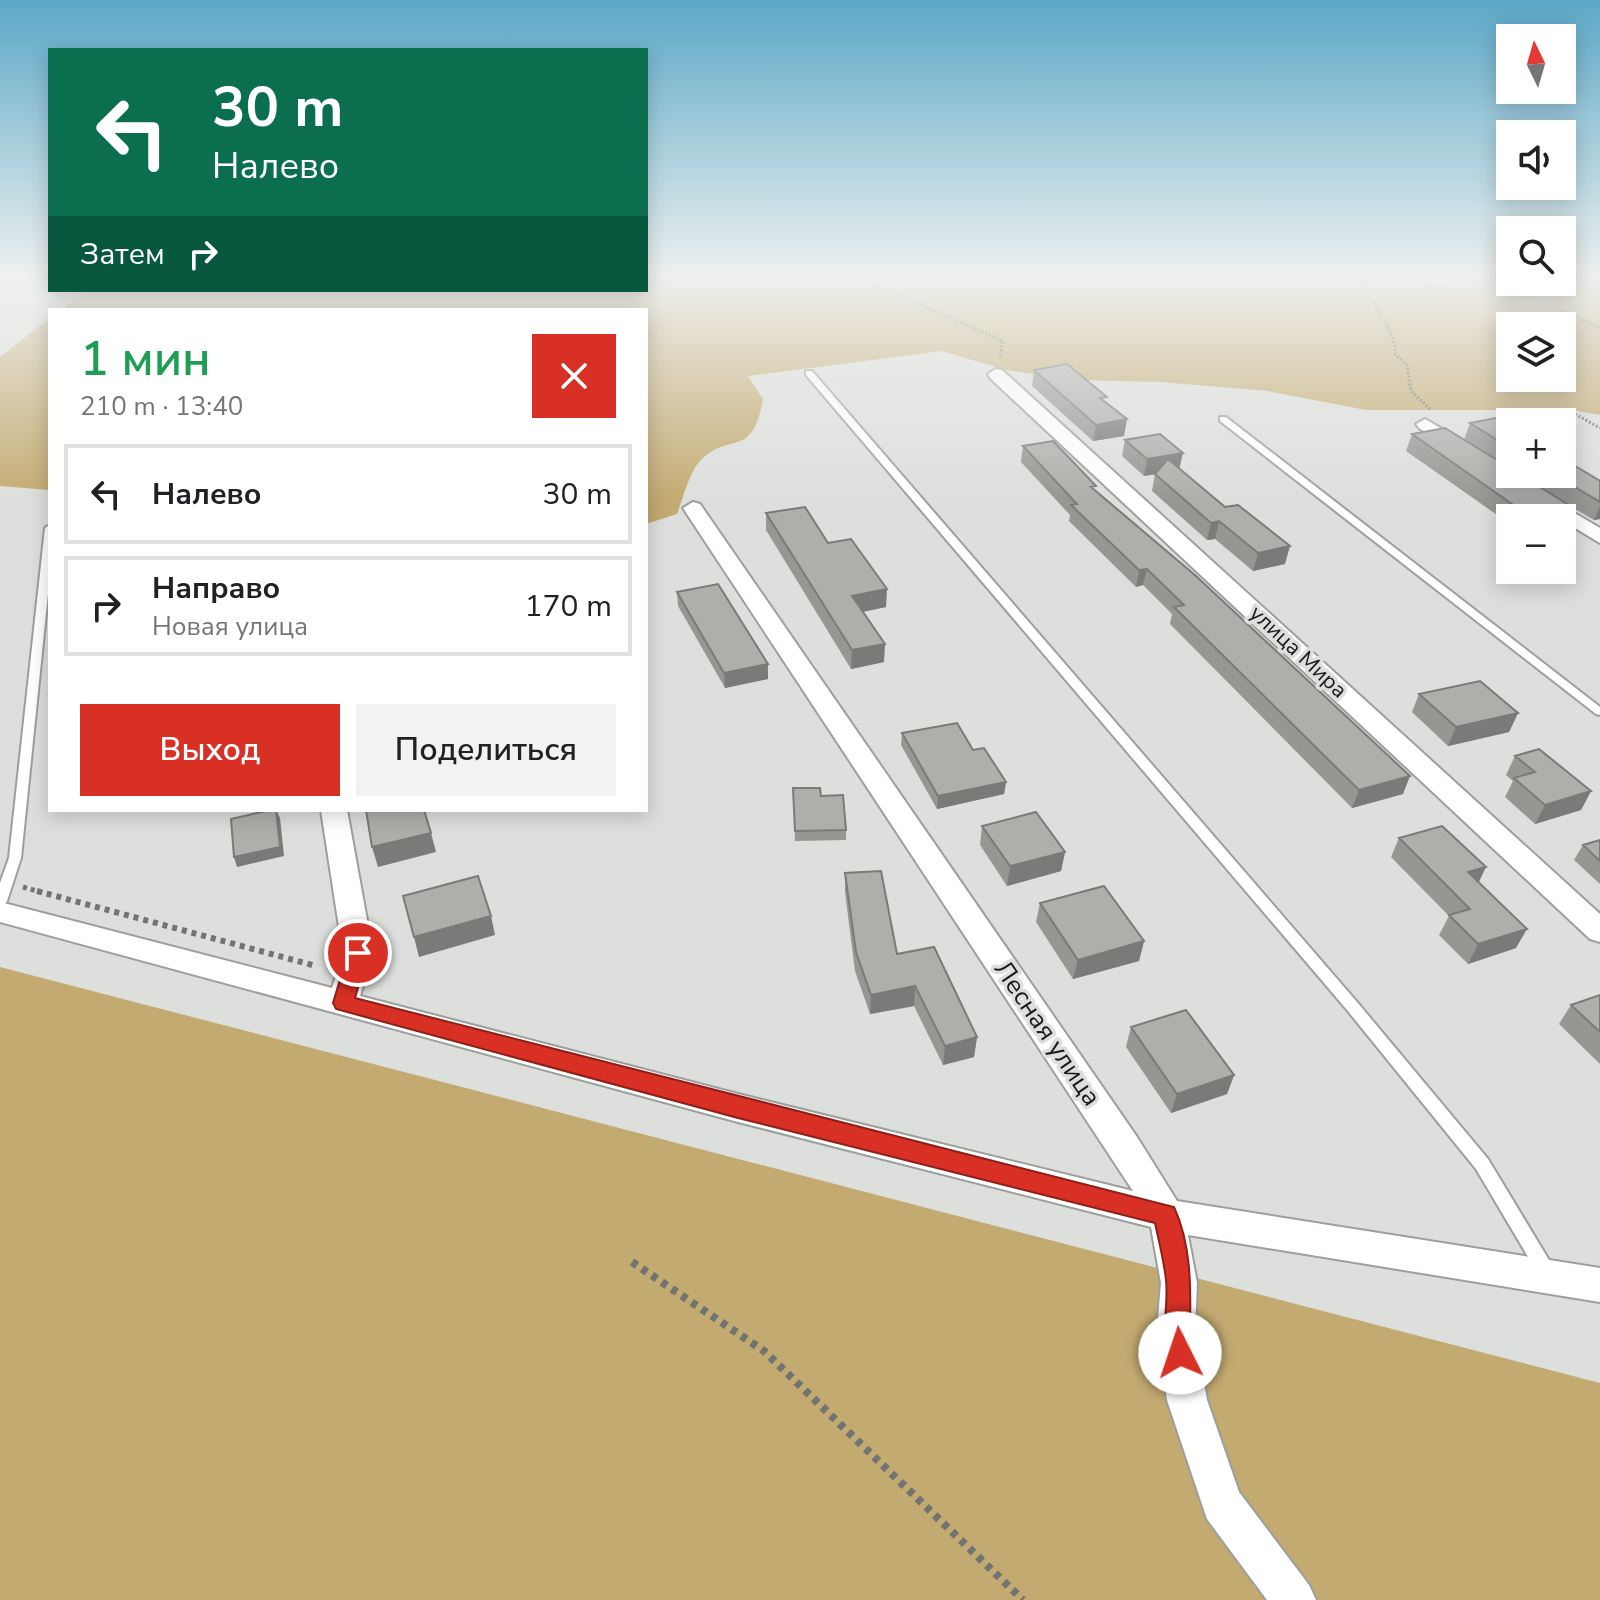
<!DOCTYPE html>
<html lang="ru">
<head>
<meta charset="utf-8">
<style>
	:root { --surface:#fff; --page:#f2f2f2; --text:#202124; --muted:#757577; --line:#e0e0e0; --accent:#d93025 }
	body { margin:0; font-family:"Nunito Sans",sans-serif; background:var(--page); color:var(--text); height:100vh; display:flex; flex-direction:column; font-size:30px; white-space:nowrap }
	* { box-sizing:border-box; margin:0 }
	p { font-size:26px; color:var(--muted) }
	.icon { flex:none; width:44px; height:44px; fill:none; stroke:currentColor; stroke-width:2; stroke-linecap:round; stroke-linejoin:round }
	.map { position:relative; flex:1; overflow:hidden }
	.side { position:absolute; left:48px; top:308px; width:600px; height:504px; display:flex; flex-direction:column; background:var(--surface); border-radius:0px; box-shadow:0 4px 20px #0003 }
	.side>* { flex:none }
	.hud { position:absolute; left:48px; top:48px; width:600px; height:244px; border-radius:0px; box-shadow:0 4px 20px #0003; background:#0b6e4f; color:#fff; overflow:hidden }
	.needle { width:52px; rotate:355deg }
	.controls { position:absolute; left:1496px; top:24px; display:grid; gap:16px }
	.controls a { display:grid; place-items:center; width:80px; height:80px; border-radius:0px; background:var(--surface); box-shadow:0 4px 20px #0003; font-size:40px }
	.pin { position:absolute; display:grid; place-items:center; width:68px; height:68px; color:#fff; margin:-34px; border:4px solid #fff; border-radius:50%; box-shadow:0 2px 8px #0007 }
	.me { position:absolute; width:88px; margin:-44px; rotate:356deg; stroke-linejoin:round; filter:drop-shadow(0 0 6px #0008) }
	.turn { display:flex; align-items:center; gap:28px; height:168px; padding:0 32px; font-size:36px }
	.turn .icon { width:104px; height:104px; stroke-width:2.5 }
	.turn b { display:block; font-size:56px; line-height:68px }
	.then { display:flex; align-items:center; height:76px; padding:0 32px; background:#0003; gap:16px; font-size:30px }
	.round { display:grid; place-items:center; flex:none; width:84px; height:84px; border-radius:0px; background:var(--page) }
	.summary { display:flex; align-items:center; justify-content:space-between; height:136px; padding:0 32px }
	h1 { font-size:48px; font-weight:600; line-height:60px; color:#1e9e55 }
	.action { display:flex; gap:16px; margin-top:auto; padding:16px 32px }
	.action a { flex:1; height:92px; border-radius:0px; background:var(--accent); color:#fff; font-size:32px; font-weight:600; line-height:92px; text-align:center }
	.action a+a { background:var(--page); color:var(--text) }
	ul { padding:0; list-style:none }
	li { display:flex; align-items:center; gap:24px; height:100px; margin:0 16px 12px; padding:0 16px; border:4px solid var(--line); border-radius:0px }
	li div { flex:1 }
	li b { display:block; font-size:30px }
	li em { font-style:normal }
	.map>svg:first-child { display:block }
	.green { fill:#c3aa71; fill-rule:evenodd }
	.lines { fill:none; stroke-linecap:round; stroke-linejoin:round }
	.lane-casing { stroke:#9d9f9c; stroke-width:4 }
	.street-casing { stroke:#9d9f9c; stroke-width:4 }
	.path-far3 { stroke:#727472; stroke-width:3; stroke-dasharray:2 2; stroke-linecap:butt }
	.path-far2 { stroke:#727472; stroke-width:5; stroke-dasharray:4 4; stroke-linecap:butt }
	.path-far1 { stroke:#727472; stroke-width:6; stroke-dasharray:5 5; stroke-linecap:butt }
	.path { stroke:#727472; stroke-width:8; stroke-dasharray:6 6; stroke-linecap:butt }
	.lane { fill:#fff; fill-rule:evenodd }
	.street { fill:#fff; fill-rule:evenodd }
	.wall { fill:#969693 }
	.shaded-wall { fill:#7a7a78 }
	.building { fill:#aeaeab; stroke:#7a7a78; stroke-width:2 }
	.route { fill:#d93025; stroke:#8d1f18; stroke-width:2 }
	.labels { text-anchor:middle; stroke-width:7; stroke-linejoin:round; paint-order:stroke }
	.street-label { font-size:22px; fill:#181918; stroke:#dcdfdc }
	.near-street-label { font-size:26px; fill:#181918; stroke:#dcdfdc }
</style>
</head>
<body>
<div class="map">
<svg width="1600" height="1600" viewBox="0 0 1600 1600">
	<rect width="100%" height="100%" fill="#dcdfdc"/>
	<path class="green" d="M 646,277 L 1510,277 L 1510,282 L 1562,282 L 1562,277 L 1600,277 L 1600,415 L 1572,410 L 1366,410 L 1267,391 L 1161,382 L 1077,380 L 1006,370 L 942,351 L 748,376 L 763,399 C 752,461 730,430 700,461 C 689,473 683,498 677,514 L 646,524 L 646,310 L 60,310 L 87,290 L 646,290 ZM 1510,326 L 1562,326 L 1562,378 L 1510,378 Z
		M 50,318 L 50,490 L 0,486 L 0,357 Z
		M 0,967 L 1600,1383 L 1600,1600 L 0,1600 Z"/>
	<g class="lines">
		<g class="lane-casing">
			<path id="lane" d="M 806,371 L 812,371 L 1357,1002 L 1488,1159 L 1552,1265 L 1554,1271 L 1552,1277 L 1546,1279 L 1540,1277 L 1476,1169 L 1347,1010 L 806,375 Z
				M 1220,417 L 1226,417 L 1600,707 L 1600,715 L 1596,714 L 1220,421 Z
				M 50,525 L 50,574 L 21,858 L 7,901 L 5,904 L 0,906 L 0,883 L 9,858 L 45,528 Z"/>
		</g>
		<g class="street-casing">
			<path id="street" d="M 996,369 L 1002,370 L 1600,914 L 1600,942 L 1590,939 L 990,378 L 988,374 Z
				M 1425,419 L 1468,444 L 1468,452 L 1456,452 L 1419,428 L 1416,424 Z
				M 1542,494 L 1600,528 L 1600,543 L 1535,504 L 1532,500 Z
				M 693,502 L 700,504 L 1137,1137 L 1177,1201 L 1600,1268 L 1600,1302 L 1188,1235 L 1197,1283 L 1195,1330 L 1207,1400 L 1239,1492 L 1309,1585 L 1316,1600 L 1267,1600 L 1207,1519 L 1167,1400 L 1157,1330 L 1161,1283 L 1151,1227 L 738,1122 L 0,922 L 0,902 L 332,988 L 343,953 L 321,810 L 347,810 L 373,953 L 360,996 L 738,1094 L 1133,1191 L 683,508 Z"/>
		</g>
		<path class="path-far3" d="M 857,277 L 1003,341 L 1000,358
			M 1368,277 L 1365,281 C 1369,308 1397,328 1395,354 L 1407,365 L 1411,391 L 1430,409
			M 1389,277 L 1434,287 L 1498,292 L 1542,301 L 1600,328
			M 1575,414 L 1600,428"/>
		<path class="path-far2" d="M 23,887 L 44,893"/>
		<path class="path-far1" d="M 37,891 L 316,966"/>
		<path class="path" d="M 632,1262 L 764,1351 L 1023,1600"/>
		<use href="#lane" class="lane"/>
		<use href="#street" class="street"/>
	</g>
	<path class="wall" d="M 1034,370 L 1124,436 L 1093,441 L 1032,386 Z
		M 1470,423 L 1510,427 L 1510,474 L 1562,474 L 1600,481 L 1600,519 L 1594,520 L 1575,509 L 1568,526 L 1562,518 L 1510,518 L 1510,524 L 1406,451 L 1412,434 L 1464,440 Z
		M 1125,440 L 1179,469 L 1285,564 L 1253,571 L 1215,539 L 1207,540 L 1152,491 L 1155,474 L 1144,476 L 1122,456 Z
		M 1023,446 L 1095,491 L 1403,794 L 1352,808 L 1170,624 L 1172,614 L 1143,585 L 1136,587 L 1069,521 L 1070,515 L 1021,462 Z
		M 766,513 L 828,543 L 886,607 L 863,612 L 884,662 L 851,669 L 766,530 Z
		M 677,592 L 768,664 L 768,679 L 725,688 L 678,606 Z
		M 1419,694 L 1518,713 L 1509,732 L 1448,746 L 1412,712 Z
		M 902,733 L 1006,782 L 1004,794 L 937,809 L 901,745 Z
		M 1515,756 L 1591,791 L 1581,810 L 1535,824 L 1505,797 L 1513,781 L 1506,775 Z
		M 793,788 L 821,796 L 846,830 L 846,840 L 795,841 Z
		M 982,826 L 1065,852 L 1061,871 L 1007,886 L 980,845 Z
		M 1399,838 L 1479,883 L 1516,948 L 1468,964 L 1439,935 L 1449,916 L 1391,857 Z
		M 1600,840 L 1600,884 L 1574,860 L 1583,845 Z
		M 845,873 L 897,954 L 977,1037 L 974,1057 L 943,1065 L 914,1006 L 870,1014 L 855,971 L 845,892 Z
		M 1040,903 L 1144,941 L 1139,961 L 1073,979 L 1036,922 Z
		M 1600,995 L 1600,1064 L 1559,1024 L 1571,1005 Z
		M 1131,1027 L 1234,1075 L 1227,1094 L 1171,1113 L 1126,1047 Z"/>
	<path class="shaded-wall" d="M 1127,419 L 1124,436 L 1093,441 L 1096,425 Z
		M 1183,453 L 1179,470 L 1144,476 L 1147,459 Z
		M 1600,506 L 1600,519 L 1594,520 Z
		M 1575,509 L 1568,526 L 1562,527 L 1562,518 L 1532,518 Z
		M 1219,521 L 1215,539 L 1207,540 L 1211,523 Z
		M 1290,546 L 1285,564 L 1253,571 L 1258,553 Z
		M 1147,569 L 1143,585 L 1136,587 L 1139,570 Z
		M 887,589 L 886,607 L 851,614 L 852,596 Z
		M 885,644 L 884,662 L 851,669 L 852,650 Z
		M 768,664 L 768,679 L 725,688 L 724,673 Z
		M 1518,713 L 1509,732 L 1448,746 L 1456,727 Z
		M 1410,776 L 1403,794 L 1352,808 L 1359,790 Z
		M 1006,782 L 1004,794 L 937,809 L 938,796 Z
		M 1591,791 L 1581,810 L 1535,824 L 1545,805 Z
		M 276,810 L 280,818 L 284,856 L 237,867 L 234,857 Z
		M 431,833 L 436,852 L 378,867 L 372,847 Z
		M 1065,852 L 1061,871 L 1007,886 L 1010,866 Z
		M 1486,867 L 1477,886 L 1468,872 Z
		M 491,916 L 495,935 L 419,957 L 414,937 Z
		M 1527,929 L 1516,948 L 1468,964 L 1478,944 Z
		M 1144,941 L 1139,961 L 1073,979 L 1078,960 Z
		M 915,986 L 914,1006 L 870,1014 L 871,995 Z
		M 977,1037 L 974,1057 L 943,1065 L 945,1046 Z
		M 1234,1075 L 1227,1094 L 1171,1113 L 1177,1094 Z"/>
	<path class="building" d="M 1067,364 L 1107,397 L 1100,398 L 1127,419 L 1096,425 L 1034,370 Z
		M 1496,418 L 1510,427 L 1510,448 L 1470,423 Z
		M 1445,428 L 1510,468 L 1510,474 L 1519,474 L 1575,509 L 1532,518 L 1412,434 Z
		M 1160,434 L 1183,453 L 1147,459 L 1125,440 Z
		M 1053,441 L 1096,486 L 1091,487 L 1196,576 L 1410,776 L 1359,790 L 1174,607 L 1184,605 L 1147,569 L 1139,570 L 1071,505 L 1077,504 L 1023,446 Z
		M 1562,458 L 1600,481 L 1600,502 L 1553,474 L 1562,474 Z
		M 1168,459 L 1225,507 L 1238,505 L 1290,546 L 1258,553 L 1219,521 L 1211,523 L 1155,474 Z
		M 805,507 L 828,543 L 851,539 L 887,589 L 852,596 L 885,644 L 852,650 L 766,513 Z
		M 718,584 L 768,664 L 724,673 L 677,592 Z
		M 1480,681 L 1518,713 L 1456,727 L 1419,694 Z
		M 957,723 L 973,750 L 984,748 L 1006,782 L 938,796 L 902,733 Z
		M 1539,749 L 1591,791 L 1545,805 L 1514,778 L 1535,772 L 1515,756 Z
		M 793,788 L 820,788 L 821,796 L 843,795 L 846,830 L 795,831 Z
		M 270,810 L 276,810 L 280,847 L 234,857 L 231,819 Z
		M 366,810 L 424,810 L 431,833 L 372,847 Z
		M 1036,812 L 1065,852 L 1010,866 L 982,826 Z
		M 1442,826 L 1486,867 L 1468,872 L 1527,929 L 1478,944 L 1449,915 L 1470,909 L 1399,838 Z
		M 1600,840 L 1600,861 L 1583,845 Z
		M 881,871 L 897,954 L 934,947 L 977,1037 L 945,1046 L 915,986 L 871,995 L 856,952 L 845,873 Z
		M 478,876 L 491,916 L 414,937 L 403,896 Z
		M 1104,886 L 1144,941 L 1078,960 L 1040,903 Z
		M 1600,995 L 1600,1032 L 1571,1005 Z
		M 1186,1010 L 1234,1075 L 1177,1094 L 1131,1027 Z"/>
	<linearGradient id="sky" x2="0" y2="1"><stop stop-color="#5aa8c8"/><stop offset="0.55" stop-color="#eff1ef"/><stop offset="1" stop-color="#eff1ef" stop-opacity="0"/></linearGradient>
	<rect width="1600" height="501" fill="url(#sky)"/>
	<path class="route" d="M 358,945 L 368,953 L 355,998 L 1174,1207 C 1191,1244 1191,1286 1190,1326 C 1189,1339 1195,1350 1189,1363 L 1180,1366 L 1170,1363 C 1159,1335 1169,1309 1166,1280 C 1164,1261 1159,1242 1155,1223 L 738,1118 L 336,1009 L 333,1003 L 348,953 Z"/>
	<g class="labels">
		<g class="street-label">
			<text transform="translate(1299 651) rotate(43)" y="8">улица Мира</text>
		</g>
		<g class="near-street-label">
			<text transform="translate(1048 1033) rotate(56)" y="9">Лесная улица</text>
		</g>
	</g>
</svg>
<div class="controls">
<a><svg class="needle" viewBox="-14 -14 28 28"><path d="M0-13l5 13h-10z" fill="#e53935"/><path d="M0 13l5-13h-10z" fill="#757577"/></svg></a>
<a><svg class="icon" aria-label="sound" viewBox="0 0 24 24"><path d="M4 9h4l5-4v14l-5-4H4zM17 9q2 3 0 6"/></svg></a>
<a><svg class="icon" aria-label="search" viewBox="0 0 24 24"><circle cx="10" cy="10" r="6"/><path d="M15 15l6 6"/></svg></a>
<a><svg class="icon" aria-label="layers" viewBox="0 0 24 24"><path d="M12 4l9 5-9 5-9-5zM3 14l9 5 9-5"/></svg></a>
<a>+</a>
<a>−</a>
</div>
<div class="pin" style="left:358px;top:953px;background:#d93025"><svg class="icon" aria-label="arrive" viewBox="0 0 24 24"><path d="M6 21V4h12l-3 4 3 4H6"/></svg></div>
<svg class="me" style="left:1180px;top:1353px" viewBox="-20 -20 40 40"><circle r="19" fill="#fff"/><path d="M0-13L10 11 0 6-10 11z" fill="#d93025"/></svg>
<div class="hud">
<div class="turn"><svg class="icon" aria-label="left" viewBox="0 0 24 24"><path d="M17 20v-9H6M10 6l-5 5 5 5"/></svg><div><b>30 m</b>Налево</div></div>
<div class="then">Затем<svg class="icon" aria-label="right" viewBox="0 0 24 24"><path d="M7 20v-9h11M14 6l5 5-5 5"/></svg></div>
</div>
<section class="side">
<div class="summary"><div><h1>1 мин</h1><p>210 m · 13:40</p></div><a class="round" style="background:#d93025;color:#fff"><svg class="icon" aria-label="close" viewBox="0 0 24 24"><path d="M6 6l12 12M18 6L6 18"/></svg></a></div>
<ul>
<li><svg class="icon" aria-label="left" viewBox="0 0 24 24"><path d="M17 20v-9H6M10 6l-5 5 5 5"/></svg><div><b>Налево</b></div><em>30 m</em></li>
<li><svg class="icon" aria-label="right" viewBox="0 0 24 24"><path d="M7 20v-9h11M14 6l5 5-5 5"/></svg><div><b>Направо</b><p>Новая улица</p></div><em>170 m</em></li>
</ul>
<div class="action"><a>Выход</a><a>Поделиться</a></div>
</section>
</div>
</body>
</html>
